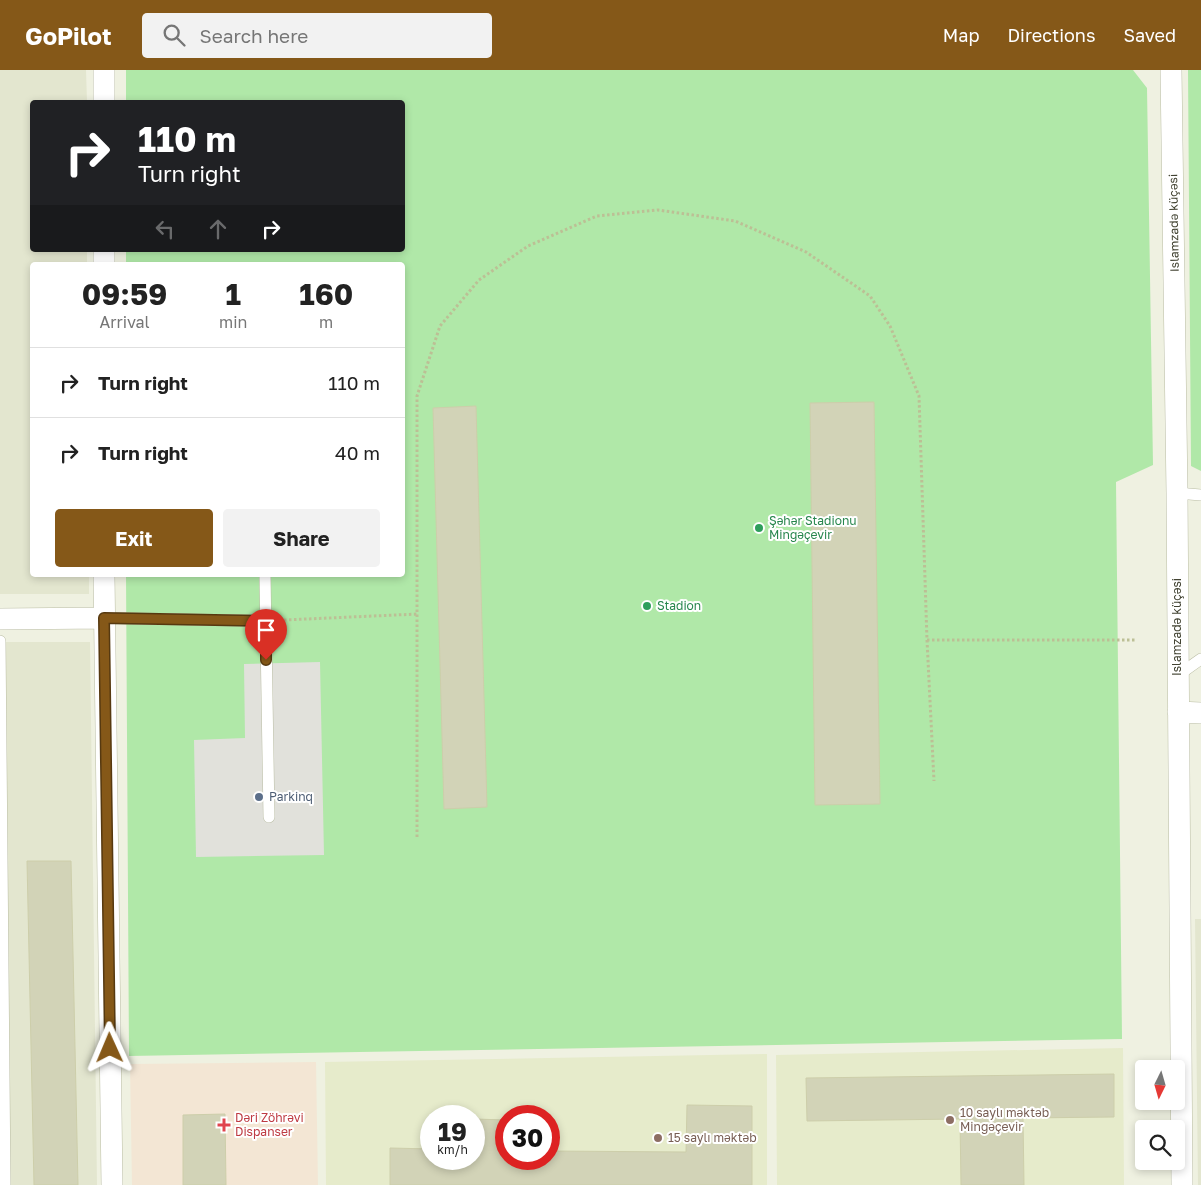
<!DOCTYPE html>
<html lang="en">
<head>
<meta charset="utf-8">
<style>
	:root { --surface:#fff; --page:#f2f2f2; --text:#222; --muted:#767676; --line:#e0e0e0; --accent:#855818 }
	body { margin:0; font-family:"Golos Text",sans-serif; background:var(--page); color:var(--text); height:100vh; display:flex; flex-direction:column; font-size:19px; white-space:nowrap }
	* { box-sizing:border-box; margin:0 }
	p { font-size:16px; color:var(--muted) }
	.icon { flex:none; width:28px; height:28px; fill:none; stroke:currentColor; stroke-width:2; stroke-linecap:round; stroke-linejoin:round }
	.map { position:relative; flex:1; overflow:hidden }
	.sheet { position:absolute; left:30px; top:192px; width:375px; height:315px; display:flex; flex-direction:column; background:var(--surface); border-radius:5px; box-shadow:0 2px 8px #0003 }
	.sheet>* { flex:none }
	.top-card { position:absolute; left:30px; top:30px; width:375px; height:152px; border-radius:5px; box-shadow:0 2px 8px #0003; background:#202124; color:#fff; overflow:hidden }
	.needle { width:32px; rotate:185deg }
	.tools { position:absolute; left:1135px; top:990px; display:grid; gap:10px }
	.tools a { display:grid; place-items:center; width:50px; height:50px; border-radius:5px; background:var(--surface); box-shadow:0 2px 8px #0003; font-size:25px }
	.speed { position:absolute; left:420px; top:1035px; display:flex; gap:10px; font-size:25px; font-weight:700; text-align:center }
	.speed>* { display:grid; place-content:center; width:65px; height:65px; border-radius:50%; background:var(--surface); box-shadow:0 2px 8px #0003; line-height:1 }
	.speed small { font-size:12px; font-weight:400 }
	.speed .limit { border:8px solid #d22; background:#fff; color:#111 }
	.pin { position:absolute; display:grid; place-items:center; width:42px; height:42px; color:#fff; margin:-51px -21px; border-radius:50% 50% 50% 0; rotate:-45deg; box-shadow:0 0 5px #0007 }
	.pin .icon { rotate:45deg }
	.me { position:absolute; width:55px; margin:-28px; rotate:359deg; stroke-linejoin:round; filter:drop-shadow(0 0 4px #0008) }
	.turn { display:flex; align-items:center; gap:18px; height:105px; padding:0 25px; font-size:22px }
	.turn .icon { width:65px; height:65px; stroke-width:2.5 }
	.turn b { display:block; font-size:35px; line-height:42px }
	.lanes { display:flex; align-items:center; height:48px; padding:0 25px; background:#0003; justify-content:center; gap:25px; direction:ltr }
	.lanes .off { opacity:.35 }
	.eta { display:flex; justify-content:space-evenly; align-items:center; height:85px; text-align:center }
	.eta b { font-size:30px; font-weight:700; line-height:35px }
	.button { display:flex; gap:10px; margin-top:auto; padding:10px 25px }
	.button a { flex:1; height:58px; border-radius:5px; background:var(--accent); color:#fff; font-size:20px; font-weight:700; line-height:58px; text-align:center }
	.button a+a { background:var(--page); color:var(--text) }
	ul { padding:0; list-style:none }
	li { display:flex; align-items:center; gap:15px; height:70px; padding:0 25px; border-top:1px solid var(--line) }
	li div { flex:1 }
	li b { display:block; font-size:19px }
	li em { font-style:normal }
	header { display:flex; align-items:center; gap:30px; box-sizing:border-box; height:70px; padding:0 25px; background:var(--accent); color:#fff }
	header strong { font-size:24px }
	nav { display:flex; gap:28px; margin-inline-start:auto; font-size:18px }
	.search { width:350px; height:45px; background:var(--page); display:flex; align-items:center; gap:12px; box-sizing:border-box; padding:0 18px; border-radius:5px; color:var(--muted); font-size:19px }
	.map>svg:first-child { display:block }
	.residential { fill:#e3e6cf }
	.education { fill:#e6ebcb; fill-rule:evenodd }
	.medical { fill:#f3e6d4 }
	.green { fill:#b0e8a8 }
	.parking { fill:#e1e1db }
	.building { fill:#d2d3b7; stroke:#cdceaa }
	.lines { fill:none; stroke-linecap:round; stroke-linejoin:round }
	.lane-casing { stroke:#babda4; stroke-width:12 }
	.street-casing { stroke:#babda4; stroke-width:22 }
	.path { stroke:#bcbf95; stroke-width:3; stroke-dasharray:2.5 2.5; stroke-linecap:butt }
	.lane { stroke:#fff; stroke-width:11 }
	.street { stroke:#fff; stroke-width:21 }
	.route-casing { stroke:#563910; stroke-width:12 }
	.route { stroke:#855818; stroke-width:9 }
	.leisure-dot { fill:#2e9e5b; stroke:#fff; stroke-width:2 }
	.service-dot { fill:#5c6f8a; stroke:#fff; stroke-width:2 }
	.education-dot { fill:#8d6e63; stroke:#fff; stroke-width:2 }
	.health-dot { fill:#e0444e; stroke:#fff; stroke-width:2 }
	.labels { text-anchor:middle; stroke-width:4; stroke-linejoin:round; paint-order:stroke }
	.street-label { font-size:12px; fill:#424332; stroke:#fff }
	.leisure-label { font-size:12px; fill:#27864d; stroke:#fff; text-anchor:start }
	.service-label { font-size:12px; fill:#4e5e75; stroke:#fff; text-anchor:start }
	.education-label { font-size:12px; fill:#785e54; stroke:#fff; text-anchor:start }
	.health-label { font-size:12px; fill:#be3a42; stroke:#fff; text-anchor:start }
</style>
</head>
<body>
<header>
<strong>GoPilot</strong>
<div class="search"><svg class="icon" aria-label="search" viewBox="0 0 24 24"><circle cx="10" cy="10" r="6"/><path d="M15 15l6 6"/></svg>Search here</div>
<nav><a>Map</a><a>Directions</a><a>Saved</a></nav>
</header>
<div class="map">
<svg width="1201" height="1115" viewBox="0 0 1201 1115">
	<rect width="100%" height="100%" fill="#eff1e1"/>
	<path class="residential" d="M 0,0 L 86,0 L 87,32 L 32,32 L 32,180 L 87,180 L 87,195 L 32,195 L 32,505 L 89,505 L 89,524 L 0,524 Z
		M 0,572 L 90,572 L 97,1115 L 0,1115 Z
		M 1195,849 L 1201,849 L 1201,1115 L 1198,1115 Z"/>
	<path class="education" d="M 1123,978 L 1124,1115 L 777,1115 L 776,985 Z
		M 767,984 L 767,1115 L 326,1115 L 325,992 ZM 431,1046 L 474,1046 L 474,1089 L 431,1089 ZM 506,1046 L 549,1046 L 549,1089 L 506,1089 Z"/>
	<path class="medical" d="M 316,992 L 318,1115 L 132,1115 L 130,994 Z"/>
	<path class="green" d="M 126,0 L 1133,0 L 1147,18 L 1153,395 L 1116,412 L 1122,969 L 129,986 L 126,505 L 402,505 L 402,195 L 126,195 L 126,180 L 402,180 L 402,32 L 126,32 Z
		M 1188,0 L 1201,0 L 1201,401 L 1191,396 Z"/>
	<path class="parking" d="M 320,592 L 324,785 L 196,787 L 194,670 L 245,668 L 244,594 Z"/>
	<path class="building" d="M 874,332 L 880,734 L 815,735 L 810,333 Z
		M 476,336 L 487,737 L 444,739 L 433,338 Z
		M 27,791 L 71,791 L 78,1115 L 34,1115 Z
		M 1114,1004 L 1114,1047 L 1023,1048 L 1024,1115 L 961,1115 L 960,1049 L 807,1051 L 806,1008 Z
		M 687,1035 L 752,1036 L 752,1115 L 390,1115 L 390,1078 L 431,1079 L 431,1089 L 474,1089 L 474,1049 L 506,1050 L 506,1089 L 549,1089 L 549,1081 L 686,1082 Z
		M 225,1044 L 226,1115 L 183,1115 L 183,1045 Z"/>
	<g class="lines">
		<g class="lane-casing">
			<path id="lane" d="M 1177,423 L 1201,425
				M 265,505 L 269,747
				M 104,548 L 266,551
				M 0,571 L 5,1115
				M 1177,606 L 1201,589"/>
		</g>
		<g class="street-casing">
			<path id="street" d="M 1171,0 L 1177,423 L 1182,1115
				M 104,32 L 104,0
				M 104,195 L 104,180
				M 104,505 L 112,1115
				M 0,549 L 104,548
				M 1178,642 L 1201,643"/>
		</g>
		<path class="path" d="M 284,550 L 418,544
			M 927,570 L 1135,570
			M 417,767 L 417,326 L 440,256 L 479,210 L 528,176 L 597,146 L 658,140 L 735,151 L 806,182 L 870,226 L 890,256 L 919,326 L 927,570 L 934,711"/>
		<use href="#lane" class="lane"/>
		<use href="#street" class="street"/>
	</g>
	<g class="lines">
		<g class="route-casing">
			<path id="route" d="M 110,978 L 104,548 L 266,551 L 266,590"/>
		</g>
		<use href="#route" class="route"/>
	</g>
	<g class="leisure-dot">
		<circle cx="759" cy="458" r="5"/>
		<circle cx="647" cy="536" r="5"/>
	</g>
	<circle class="service-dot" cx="259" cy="727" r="5"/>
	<g class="education-dot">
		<circle cx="950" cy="1050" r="5"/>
		<circle cx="658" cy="1068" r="5"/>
	</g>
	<path class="health-dot" d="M221.5 1047.5h5v5h5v5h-5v5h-5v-5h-5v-5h5z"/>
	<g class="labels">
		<g class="street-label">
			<text transform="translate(1174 153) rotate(-91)" y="4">Islamzadə küçəsi</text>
			<text transform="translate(1177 557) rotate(-90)" y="4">Islamzadə küçəsi</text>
		</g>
		<g class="leisure-label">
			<text x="769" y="455">Şəhər Stadionu<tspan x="769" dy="14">Mingəçevir</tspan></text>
			<text x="657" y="540">Stadion</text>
		</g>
		<g class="service-label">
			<text x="269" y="731">Parkinq</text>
		</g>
		<g class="education-label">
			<text x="960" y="1047">10 saylı məktəb<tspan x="960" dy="14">Mingəçevir</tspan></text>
			<text x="668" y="1072">15 saylı məktəb</text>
		</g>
		<g class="health-label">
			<text x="235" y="1052">Dəri Zöhrəvi<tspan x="235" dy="14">Dispanser</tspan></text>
		</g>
	</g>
</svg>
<div class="tools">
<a><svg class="needle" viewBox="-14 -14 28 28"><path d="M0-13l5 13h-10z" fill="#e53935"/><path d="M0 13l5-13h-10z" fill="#767676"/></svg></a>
<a><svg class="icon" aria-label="search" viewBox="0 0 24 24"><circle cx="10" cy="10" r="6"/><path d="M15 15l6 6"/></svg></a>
</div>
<div class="speed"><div>19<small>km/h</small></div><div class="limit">30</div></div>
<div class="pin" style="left:266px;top:590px;background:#d93025"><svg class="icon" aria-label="arrive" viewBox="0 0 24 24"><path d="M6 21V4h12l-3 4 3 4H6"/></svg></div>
<svg class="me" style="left:110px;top:978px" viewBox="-20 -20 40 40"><path d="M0-17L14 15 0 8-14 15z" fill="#855818" stroke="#fff" stroke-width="4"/></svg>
<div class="top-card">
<div class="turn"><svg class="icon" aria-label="right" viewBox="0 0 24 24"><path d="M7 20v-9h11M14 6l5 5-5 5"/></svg><div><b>110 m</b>Turn right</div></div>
<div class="lanes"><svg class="icon off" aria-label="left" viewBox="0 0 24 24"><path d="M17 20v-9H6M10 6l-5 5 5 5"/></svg><svg class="icon off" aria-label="ahead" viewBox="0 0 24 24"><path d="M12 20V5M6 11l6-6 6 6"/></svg><svg class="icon" aria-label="right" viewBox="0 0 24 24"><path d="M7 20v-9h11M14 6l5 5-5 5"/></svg></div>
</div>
<section class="sheet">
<div class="eta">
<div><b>09:59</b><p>Arrival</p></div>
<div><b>1</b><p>min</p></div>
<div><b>160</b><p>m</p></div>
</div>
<ul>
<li><svg class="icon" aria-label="right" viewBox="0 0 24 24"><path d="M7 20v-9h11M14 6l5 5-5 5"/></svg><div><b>Turn right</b></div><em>110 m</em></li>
<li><svg class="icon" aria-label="right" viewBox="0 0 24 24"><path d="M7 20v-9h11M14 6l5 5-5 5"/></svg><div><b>Turn right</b></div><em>40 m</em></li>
</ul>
<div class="button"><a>Exit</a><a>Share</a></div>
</section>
</div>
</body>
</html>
